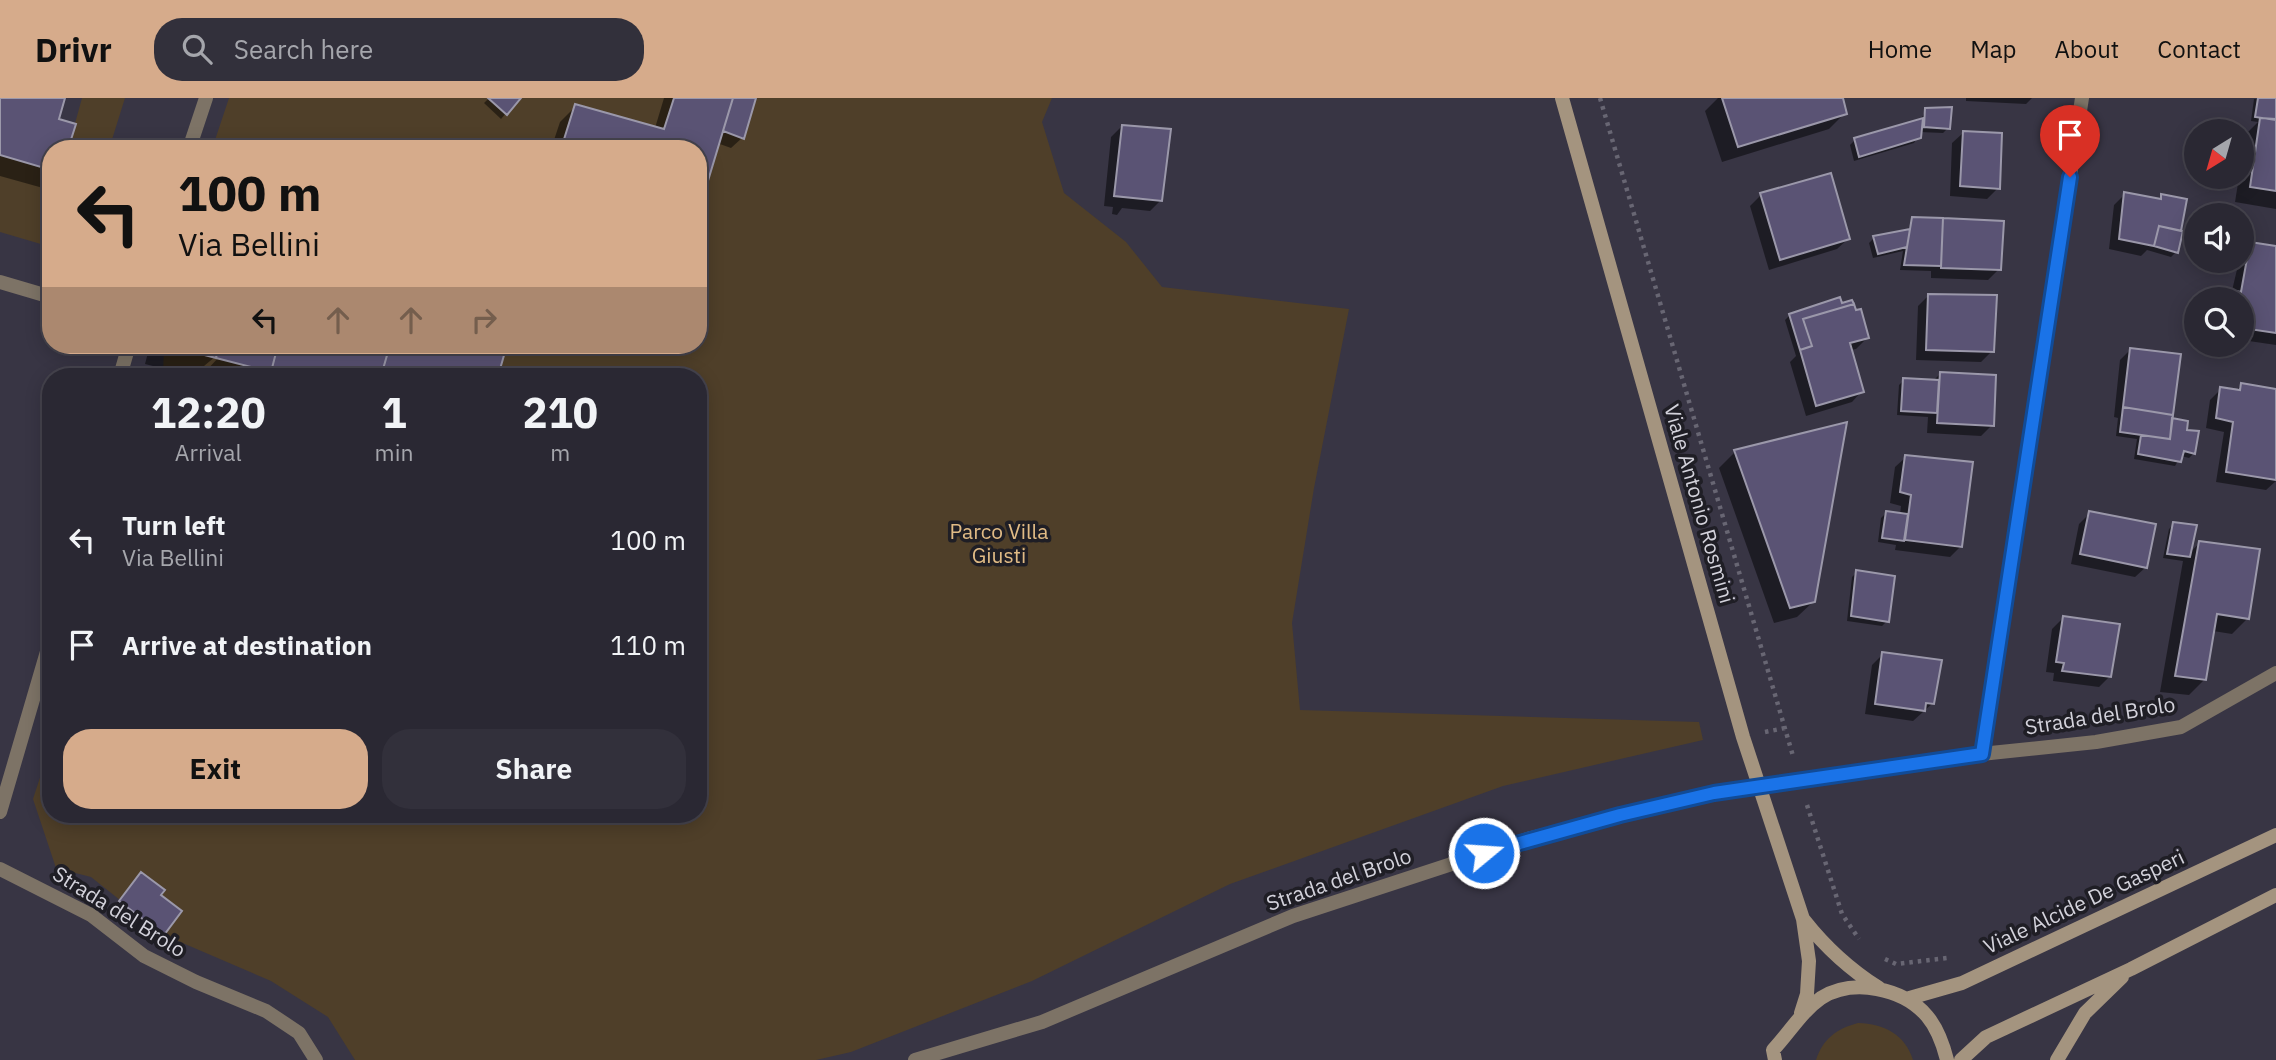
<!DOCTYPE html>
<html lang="en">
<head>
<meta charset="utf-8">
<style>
	:root { --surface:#2a2833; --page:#32303b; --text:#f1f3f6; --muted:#a5a6ac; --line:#46444e; --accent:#d6ab8b }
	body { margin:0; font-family:"IBM Plex Sans",sans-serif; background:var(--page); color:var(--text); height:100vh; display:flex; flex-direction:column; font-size:26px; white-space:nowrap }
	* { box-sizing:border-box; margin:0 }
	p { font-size:23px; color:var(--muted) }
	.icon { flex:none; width:38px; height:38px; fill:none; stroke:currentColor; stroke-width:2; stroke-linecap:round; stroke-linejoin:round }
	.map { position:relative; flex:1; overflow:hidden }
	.sheet { position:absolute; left:42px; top:270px; width:665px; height:455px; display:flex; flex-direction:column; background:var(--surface); border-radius:28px; box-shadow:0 4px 18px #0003,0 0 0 2px var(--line) }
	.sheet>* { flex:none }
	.banner { position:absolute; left:42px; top:42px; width:665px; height:214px; border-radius:28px; box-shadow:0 4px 18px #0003,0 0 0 2px var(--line); background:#d6ab8b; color:#111; overflow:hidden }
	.needle { width:46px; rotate:217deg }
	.tools { position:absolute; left:2184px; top:21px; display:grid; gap:14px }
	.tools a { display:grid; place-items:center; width:70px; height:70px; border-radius:50%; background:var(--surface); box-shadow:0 4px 18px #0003,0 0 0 2px var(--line); font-size:35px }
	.pin { position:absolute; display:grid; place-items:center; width:60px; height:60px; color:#fff; margin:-72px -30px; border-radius:50% 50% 50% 0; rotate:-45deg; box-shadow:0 0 7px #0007 }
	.pin .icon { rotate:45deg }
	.me { position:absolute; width:77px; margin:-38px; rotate:72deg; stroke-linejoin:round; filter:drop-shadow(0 0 5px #0008) }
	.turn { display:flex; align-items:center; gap:24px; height:147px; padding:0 21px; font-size:32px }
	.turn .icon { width:91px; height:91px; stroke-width:2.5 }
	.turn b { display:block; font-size:49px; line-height:60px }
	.lanes { display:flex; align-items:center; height:66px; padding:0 21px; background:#0003; justify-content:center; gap:35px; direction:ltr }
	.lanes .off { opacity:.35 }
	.eta { display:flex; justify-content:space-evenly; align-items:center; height:119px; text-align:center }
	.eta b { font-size:42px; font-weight:700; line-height:49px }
	.action { display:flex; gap:14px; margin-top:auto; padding:14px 21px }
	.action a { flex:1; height:80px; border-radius:28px; background:var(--accent); color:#111; font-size:28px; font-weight:700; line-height:80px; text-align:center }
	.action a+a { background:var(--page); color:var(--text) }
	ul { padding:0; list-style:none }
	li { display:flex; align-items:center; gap:21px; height:105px; padding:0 21px }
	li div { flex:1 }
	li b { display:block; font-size:26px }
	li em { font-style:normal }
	header { display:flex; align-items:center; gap:42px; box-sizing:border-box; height:98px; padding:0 35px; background:var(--accent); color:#111 }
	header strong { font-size:33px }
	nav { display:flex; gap:38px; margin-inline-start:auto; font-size:24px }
	.search { width:490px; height:63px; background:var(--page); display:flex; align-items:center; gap:18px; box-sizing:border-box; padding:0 24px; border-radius:28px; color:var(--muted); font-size:26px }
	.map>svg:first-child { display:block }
	.green { fill:#4f3f29 }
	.shadow { fill:#0007 }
	.building { fill:#5a5374; stroke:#9b98aa; stroke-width:2 }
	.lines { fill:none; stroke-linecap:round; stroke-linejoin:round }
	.path { stroke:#686673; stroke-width:4.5; stroke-dasharray:3.5 5; stroke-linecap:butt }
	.street { stroke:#7d7366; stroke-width:14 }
	.secondary { stroke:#a4947f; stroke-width:14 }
	.route-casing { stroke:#114b97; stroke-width:18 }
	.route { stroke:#1a73e8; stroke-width:12 }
	.labels { text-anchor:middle; stroke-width:7; stroke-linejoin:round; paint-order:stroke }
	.street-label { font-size:21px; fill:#d3d2db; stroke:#1f1e25 }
	.park-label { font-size:21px; fill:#e1bb85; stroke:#1f1e25 }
</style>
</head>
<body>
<header>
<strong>Drivr</strong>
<div class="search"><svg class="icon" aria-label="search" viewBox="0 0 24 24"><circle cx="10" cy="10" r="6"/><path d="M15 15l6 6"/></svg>Search here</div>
<nav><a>Home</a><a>Map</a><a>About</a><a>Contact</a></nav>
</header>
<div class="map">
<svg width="2276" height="962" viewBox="0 0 2276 962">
	<rect width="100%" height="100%" fill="#383544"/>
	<path class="green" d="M 82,0 L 125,0 L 109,51 L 68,51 Z
		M 229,0 L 1052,0 L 1042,24 L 1064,95 L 1126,144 L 1162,189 L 1349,211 L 1314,390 L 1292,525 L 1300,612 L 1699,624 L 1703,642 L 1503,688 L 1230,786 L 1032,883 L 851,954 L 816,962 L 355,962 L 328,919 L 271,883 L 164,837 L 91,779 L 56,770 L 33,701 L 51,646 L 51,716 L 698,716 L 698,278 L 163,278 L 164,247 L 698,247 L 698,51 L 212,51 Z
		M 0,57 L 51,72 L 51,149 L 0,134 Z
		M 1858,925 C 1884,926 1905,936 1913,962 L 1816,962 C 1823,941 1836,931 1858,925 Z"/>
	<path class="shadow" d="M 0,0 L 63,0 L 51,51 L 51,82 L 43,90 L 0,78 Z
		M 489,0 L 519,0 L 501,21 L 484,5 Z
		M 664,0 L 754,0 L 742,40 L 731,50 L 717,45 L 698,99 L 698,51 L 551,51 L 560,24 L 576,8 L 655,30 Z
		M 1718,0 L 1841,0 L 1845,15 L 1829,31 L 1722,64 L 1705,13 Z
		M 1966,0 L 2032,0 L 2026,6 L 1966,3 Z
		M 2276,0 L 2276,111 L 2235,104 L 2239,79 L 2242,79 L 2245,37 L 2258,24 L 2251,23 L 2254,1 Z
		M 1926,12 L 1948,30 L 1943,35 L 1920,34 L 1914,45 L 1854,63 L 1850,47 L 1855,42 L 1920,23 Z
		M 1122,28 L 1161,102 L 1150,113 L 1122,110 L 1117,117 L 1112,116 L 1113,109 L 1104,108 L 1111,39 Z
		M 1963,35 L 1998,90 L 1987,101 L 1950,98 L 1952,45 Z
		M 2125,96 L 2157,103 L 2162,98 L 2176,154 L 2171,159 L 2147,152 L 2141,158 L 2109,151 L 2114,107 Z
		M 1761,97 L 1848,141 L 1837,151 L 1769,172 L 1750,108 Z
		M 1913,121 L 2002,124 L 1999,171 L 1988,182 L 1931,180 L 1931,173 L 1900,172 L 1903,153 L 1873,160 L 1869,145 L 1874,140 L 1907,134 Z
		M 2251,146 L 2276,150 L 2276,247 L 2242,242 L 2242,201 L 2230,201 L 2239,163 L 2242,163 L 2242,155 Z
		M 1929,197 L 1992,253 L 1981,264 L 1916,262 L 1918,208 Z
		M 1790,217 L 1867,240 L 1856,251 L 1850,252 L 1862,293 L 1852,304 L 1806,318 L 1790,264 L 1796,258 L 1785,222 Z
		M 150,247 L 504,247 L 495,278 L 213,278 L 203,276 L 220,258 L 216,258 L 192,278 L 145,266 Z
		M 2131,251 L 2167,320 L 2186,333 L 2194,355 L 2189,360 L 2181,358 L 2175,368 L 2134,361 L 2137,341 L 2116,338 L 2118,320 L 2114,319 L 2120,262 Z
		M 1940,276 L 1992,327 L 1981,338 L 1927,335 L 1928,319 L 1897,317 L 1899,287 L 1904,282 L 1932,284 Z
		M 2241,287 L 2276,293 L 2276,383 L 2266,392 L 2216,384 L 2224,334 L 2206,330 L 2210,302 L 2221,291 L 2236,293 Z
		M 1845,326 L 1814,503 L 1797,519 L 1774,525 L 1719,370 L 1735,354 Z
		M 1906,359 L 1961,448 L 1950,459 L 1895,452 L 1896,447 L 1878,444 L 1881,420 L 1886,415 L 1900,417 L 1901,408 L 1890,405 L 1895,369 Z
		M 2090,415 L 2146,469 L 2135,479 L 2071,466 L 2079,426 Z
		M 2174,426 L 2189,455 L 2200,445 L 2248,520 L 2232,536 L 2213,533 L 2205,581 L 2189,597 L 2160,594 L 2183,463 L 2163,460 L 2169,431 Z
		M 1857,474 L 1887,523 L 1882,528 L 1847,523 L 1852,479 Z
		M 2063,520 L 2110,578 L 2099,589 L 2053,583 L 2054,575 L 2046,574 L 2052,531 Z
		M 1883,556 L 1933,605 L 1913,623 L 1865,616 L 1872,567 Z
		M 141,776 L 159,798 L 179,813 L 152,847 L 109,814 Z"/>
	<path class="building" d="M 0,0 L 65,0 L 59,21 L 76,26 L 68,51 L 51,51 L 51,72 L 0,57 Z
		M 488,0 L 521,0 L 507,17 Z
		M 674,0 L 733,0 L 704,96 L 698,94 L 698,51 L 561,51 L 575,6 L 664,31 Z
		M 733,0 L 756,0 L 744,41 L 723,33 Z
		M 1722,0 L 1843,0 L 1847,16 L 1738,49 Z
		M 2258,0 L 2276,0 L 2276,22 L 2255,19 Z
		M 1952,9 L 1950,31 L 1924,29 L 1925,10 Z
		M 1923,20 L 1921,40 L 1859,59 L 1854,40 Z
		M 2260,20 L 2276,21 L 2276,93 L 2250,89 Z
		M 1122,27 L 1171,31 L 1162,103 L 1114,98 Z
		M 1963,33 L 2002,35 L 2000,91 L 1960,88 Z
		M 1831,75 L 1850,141 L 1780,162 L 1760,95 Z
		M 2124,94 L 2161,101 L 2161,96 L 2187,101 L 2181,133 L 2159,128 L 2154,148 L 2119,141 Z
		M 1912,119 L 1943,120 L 1941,168 L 1904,167 Z
		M 1943,120 L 2004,123 L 2001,172 L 1941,170 Z
		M 2159,128 L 2183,133 L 2178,155 L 2154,148 Z
		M 1910,131 L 1907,149 L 1878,156 L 1873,138 Z
		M 2250,144 L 2276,148 L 2276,235 L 2242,230 L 2242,201 L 2234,201 L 2235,193 L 2241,194 Z
		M 1928,196 L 1997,197 L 1994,254 L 1926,252 Z
		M 1840,199 L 1842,205 L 1852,202 L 1854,206 L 1803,221 L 1812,248 L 1800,252 L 1789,216 Z
		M 1854,206 L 1856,212 L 1861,211 L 1869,240 L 1850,245 L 1864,294 L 1816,308 L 1800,252 L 1812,248 L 1803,221 Z
		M 166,247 L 219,247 L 216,260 Z
		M 219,247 L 278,247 L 271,274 L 216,260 Z
		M 278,247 L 390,247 L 381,278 L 288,278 L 271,274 Z
		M 390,247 L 507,247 L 498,278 L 381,278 Z
		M 2130,250 L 2181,256 L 2173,317 L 2123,309 Z
		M 1940,274 L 1996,277 L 1994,328 L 1937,325 Z
		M 1903,280 L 1939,282 L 1937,315 L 1901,313 Z
		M 2241,285 L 2276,291 L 2276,382 L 2226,374 L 2233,324 L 2216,320 L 2220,289 L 2240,292 Z
		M 2123,309 L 2173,317 L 2170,341 L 2120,334 Z
		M 2172,320 L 2188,323 L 2187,332 L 2199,333 L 2195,356 L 2184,353 L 2181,364 L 2138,356 L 2141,337 L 2170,341 Z
		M 1847,324 L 1815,504 L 1790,510 L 1734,352 Z
		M 1905,357 L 1973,364 L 1962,449 L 1905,442 L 1911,397 L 1900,394 Z
		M 1886,413 L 1908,416 L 1904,443 L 1882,440 Z
		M 2089,413 L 2156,426 L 2147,470 L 2080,456 Z
		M 2173,424 L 2197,427 L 2190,459 L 2167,456 Z
		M 2199,443 L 2260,451 L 2249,521 L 2217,516 L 2206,582 L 2175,578 Z
		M 1856,472 L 1895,478 L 1889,524 L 1851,518 Z
		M 2063,518 L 2120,526 L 2111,579 L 2062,573 L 2064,565 L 2056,564 Z
		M 1882,554 L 1942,562 L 1934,606 L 1926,605 L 1925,613 L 1875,606 Z
		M 141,774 L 165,792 L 161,797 L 182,813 L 164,837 L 119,803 Z"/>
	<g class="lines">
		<path class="path" d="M 1600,0 L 1793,658
			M 1765,634 L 1785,630
			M 1807,707 L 1842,816 L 1859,841
			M 1885,861 L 1896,866 L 1947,860 L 1949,863"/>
		<path class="street" d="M 189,51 L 206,0
			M 0,184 L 51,199
			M 120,278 L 129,247
			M 1981,656 L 2082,0
			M 0,714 L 51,540
			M 0,771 L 91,817 L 144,858 L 196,884 L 266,913 L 299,935 L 316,962
			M 915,962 L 1042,924 L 1293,818 L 1531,740 L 1714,695 L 1981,656 L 2096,644 L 2181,629 L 2276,575"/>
		<path class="secondary" d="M 1562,0 L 1743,639 L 1803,821 L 1809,863 L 1807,896 L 1801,915
			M 1804,822 C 1826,850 1849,871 1879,890
			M 1906,901 L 1962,885 L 2276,737
			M 1775,962 L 1773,952 C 1790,934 1801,914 1821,900 C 1853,880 1903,890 1927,918 C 1938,931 1943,946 1947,962
			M 1961,962 L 1986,939 L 2131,871 L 2276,797
			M 2057,962 L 2085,915 L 2122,879"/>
	</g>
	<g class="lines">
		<g class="route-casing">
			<path id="route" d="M 1484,755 L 1620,717 L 1714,695 L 1982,656 L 2070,79"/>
		</g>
		<use href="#route" class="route"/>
	</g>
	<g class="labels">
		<g class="street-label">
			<text transform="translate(1699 406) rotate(74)" y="7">Viale Antonio Rosmini</text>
			<text transform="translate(2100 618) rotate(-9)" y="7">Strada del Brolo</text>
			<text transform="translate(1339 782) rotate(-19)" y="7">Strada del Brolo</text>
			<text transform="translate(2084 804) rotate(-25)" y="7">Viale Alcide De Gasperi</text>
			<text transform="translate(119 814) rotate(32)" y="7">Strada del Brolo</text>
		</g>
		<g class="park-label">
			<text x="999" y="441">Parco Villa<tspan x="999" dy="24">Giusti</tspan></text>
		</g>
	</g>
</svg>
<div class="tools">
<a><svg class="needle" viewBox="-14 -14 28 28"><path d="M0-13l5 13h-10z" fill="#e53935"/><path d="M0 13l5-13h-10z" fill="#a5a6ac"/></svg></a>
<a><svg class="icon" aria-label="sound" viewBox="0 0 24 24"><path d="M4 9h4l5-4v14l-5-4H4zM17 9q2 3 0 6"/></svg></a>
<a><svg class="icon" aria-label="search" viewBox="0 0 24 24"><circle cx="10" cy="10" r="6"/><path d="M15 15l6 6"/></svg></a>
</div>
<div class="pin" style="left:2070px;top:79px;background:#d93025"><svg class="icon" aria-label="arrive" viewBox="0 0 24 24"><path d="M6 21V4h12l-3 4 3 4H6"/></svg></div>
<svg class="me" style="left:1484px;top:755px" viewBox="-20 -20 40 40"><circle r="17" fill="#1a73e8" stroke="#fff" stroke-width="3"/><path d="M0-11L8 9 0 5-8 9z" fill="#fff"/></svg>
<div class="banner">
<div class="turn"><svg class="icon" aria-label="left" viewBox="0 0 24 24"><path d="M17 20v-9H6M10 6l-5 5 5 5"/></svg><div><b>100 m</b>Via Bellini</div></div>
<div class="lanes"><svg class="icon" aria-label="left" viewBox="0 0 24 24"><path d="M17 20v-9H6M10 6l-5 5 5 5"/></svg><svg class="icon off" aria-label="ahead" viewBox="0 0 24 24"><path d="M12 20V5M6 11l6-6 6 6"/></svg><svg class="icon off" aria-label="ahead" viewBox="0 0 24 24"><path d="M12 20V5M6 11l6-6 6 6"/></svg><svg class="icon off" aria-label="right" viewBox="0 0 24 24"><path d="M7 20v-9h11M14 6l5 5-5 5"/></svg></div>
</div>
<section class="sheet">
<div class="eta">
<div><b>12:20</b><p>Arrival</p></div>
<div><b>1</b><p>min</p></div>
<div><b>210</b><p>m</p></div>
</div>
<ul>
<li><svg class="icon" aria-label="left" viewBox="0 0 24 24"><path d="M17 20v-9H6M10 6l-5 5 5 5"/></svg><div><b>Turn left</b><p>Via Bellini</p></div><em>100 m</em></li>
<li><svg class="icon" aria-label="arrive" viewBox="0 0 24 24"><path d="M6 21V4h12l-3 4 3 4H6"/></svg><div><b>Arrive at destination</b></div><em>110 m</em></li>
</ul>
<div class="action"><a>Exit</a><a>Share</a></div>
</section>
</div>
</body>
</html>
